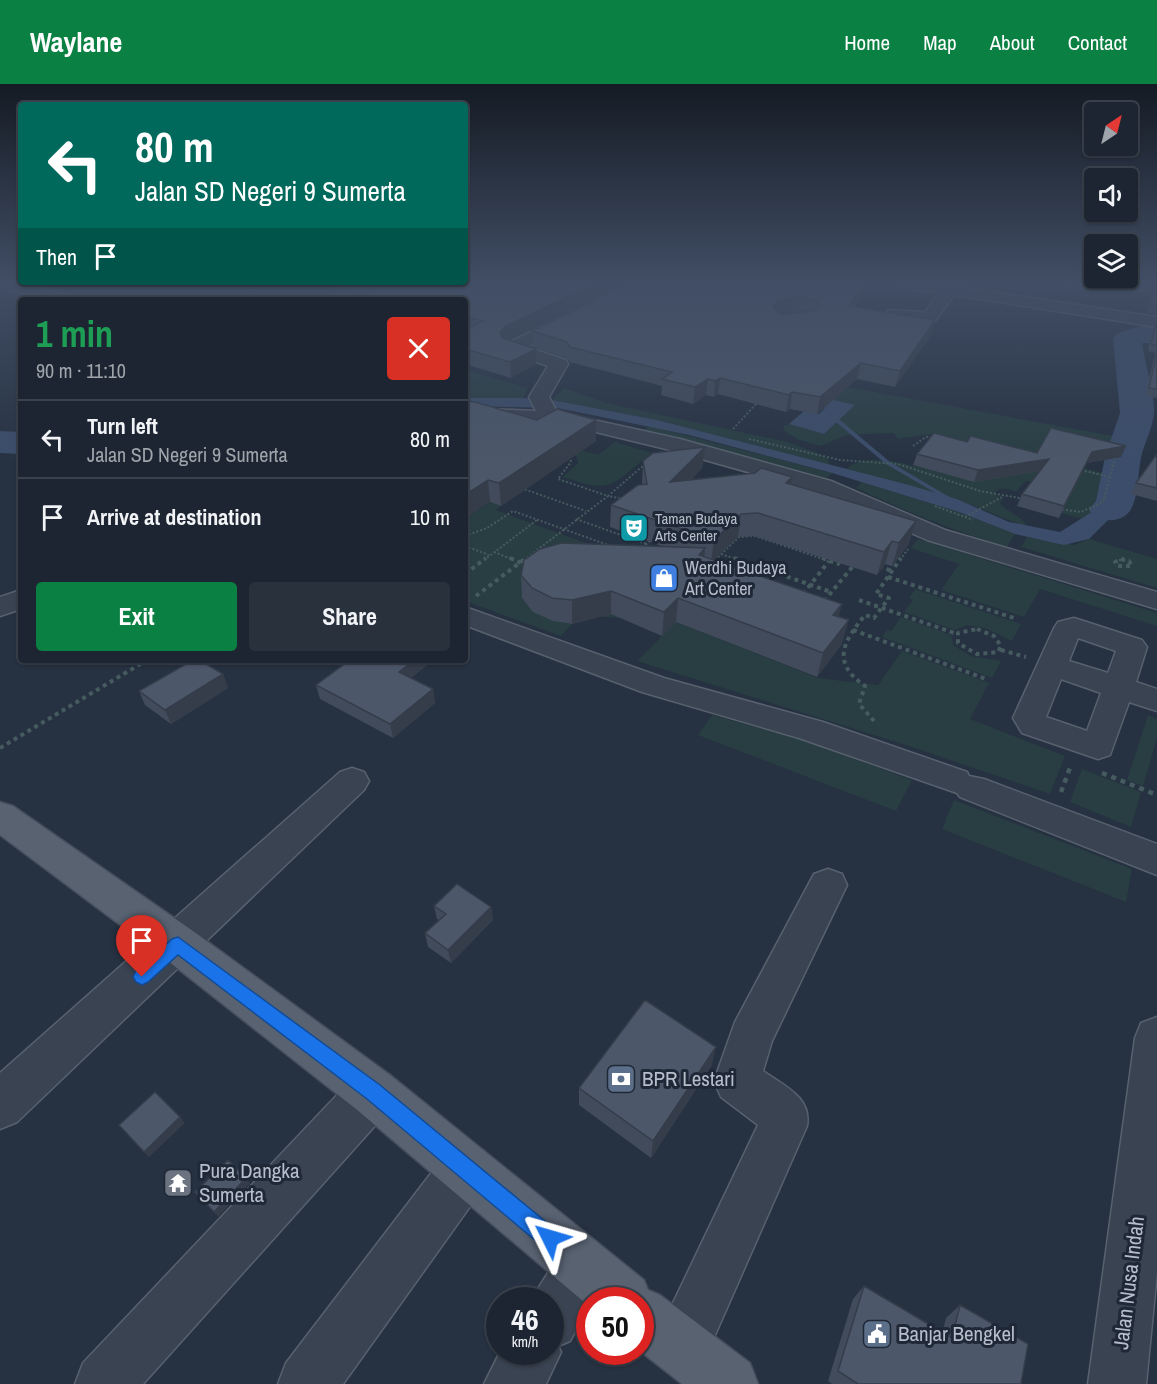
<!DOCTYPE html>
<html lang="en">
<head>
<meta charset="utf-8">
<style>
	:root { --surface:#1c2531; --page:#29313d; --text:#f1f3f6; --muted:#a0a5ab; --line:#3a424d; --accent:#0b8043 }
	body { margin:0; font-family:"Archivo Narrow",sans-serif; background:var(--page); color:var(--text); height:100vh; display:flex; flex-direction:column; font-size:22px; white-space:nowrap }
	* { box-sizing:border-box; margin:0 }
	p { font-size:20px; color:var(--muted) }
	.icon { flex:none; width:33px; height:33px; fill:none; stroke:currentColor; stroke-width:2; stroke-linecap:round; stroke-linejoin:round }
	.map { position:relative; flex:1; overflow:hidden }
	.sheet { position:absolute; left:18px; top:213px; width:450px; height:366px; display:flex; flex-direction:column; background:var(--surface); border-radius:6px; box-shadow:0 2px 4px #0004,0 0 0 2px var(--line) }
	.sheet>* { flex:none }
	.top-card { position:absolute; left:18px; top:18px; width:450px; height:183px; border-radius:6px; box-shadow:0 2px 4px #0004,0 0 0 2px var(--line); background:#00695c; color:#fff; overflow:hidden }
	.needle { width:39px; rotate:35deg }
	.fabs { position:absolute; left:1084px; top:18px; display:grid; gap:12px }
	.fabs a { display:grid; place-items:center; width:54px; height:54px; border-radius:6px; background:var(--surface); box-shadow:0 2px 4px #0004,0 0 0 2px var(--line); font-size:30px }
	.speed { position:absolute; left:486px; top:1203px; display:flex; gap:12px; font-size:30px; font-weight:700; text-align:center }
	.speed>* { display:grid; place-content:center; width:78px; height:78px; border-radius:50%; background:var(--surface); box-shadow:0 2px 4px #0004,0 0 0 2px var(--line); line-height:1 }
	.speed small { font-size:15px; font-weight:400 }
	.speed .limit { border:9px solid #d22; background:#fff; color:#111 }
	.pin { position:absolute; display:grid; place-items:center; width:51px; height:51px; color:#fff; margin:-62px -26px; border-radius:50% 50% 50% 0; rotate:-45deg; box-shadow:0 0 6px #0007 }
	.pin .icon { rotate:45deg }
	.me { position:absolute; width:66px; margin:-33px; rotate:310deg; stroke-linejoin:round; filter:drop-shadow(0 0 4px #0008) }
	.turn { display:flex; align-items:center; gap:21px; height:126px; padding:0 18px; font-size:27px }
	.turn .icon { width:78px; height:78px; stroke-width:2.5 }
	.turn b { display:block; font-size:42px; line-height:51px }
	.then { display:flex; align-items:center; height:57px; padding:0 18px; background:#0003; gap:12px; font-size:22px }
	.round { display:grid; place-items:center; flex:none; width:63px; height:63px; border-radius:6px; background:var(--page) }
	.summary { display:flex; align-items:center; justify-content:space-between; height:102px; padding:0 18px }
	h1 { font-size:36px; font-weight:700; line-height:45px; color:#1e9e55 }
	.action { display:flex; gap:12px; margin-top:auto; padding:12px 18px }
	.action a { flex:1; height:69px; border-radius:6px; background:var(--accent); color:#fff; font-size:24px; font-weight:700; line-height:69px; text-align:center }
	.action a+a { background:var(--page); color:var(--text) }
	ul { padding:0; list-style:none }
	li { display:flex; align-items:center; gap:18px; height:78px; padding:0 18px; border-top:2px solid var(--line) }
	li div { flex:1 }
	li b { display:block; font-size:22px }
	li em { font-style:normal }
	header { display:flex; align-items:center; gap:36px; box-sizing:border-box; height:84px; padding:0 30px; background:var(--accent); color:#fff }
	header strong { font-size:28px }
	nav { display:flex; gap:33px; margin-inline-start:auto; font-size:21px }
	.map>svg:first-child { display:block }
	.green { fill:#283e42 }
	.water { fill:#3b4d6a }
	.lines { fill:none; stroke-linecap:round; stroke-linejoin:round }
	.stream { fill:#3b4d6a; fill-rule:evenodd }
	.river { fill:#3b4d6a; fill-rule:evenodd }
	.minor-casing { stroke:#58616e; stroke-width:3 }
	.major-casing { stroke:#444c5a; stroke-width:3 }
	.path-far2 { stroke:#465b5f; stroke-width:2; stroke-dasharray:2 2; stroke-linecap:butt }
	.path-far1 { stroke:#465b5f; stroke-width:4; stroke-dasharray:4 4; stroke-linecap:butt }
	.path { stroke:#465b5f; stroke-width:4.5; stroke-dasharray:5 5; stroke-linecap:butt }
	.minor { fill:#3a4351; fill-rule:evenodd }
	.major { fill:#586271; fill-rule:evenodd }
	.wall { fill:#414b5b; fill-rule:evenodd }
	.shaded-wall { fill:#353d4a }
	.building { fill:#4c576a; stroke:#353d4a; stroke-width:1.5; fill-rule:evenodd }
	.route { fill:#1a73e8; stroke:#114b97; stroke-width:1.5 }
	.labels { text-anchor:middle; stroke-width:6; stroke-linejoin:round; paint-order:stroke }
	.far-poi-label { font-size:15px; fill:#b7becb; stroke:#1f2836; text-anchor:start }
	.poi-label { font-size:18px; fill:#b7becb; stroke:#1f2836; text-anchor:start }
	.near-poi-label { font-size:21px; fill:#b7becb; stroke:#1f2836; text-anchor:start }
	.near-street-label { font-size:21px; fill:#b7becb; stroke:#1f2836 }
</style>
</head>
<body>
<header>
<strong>Waylane</strong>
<nav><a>Home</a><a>Map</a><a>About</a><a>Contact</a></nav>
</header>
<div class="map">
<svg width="1157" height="1300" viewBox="0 0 1157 1300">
	<rect width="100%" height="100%" fill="#263141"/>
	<path class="green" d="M 465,286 L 528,304 L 523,314 L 465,314 Z
		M 825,299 L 1124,354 L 1115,379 L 1093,374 L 1037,373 L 1113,391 L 1106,419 L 1082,435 L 1054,427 L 1034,399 L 1026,397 L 1016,408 C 1008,405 1000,402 995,409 L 1002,416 L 1000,419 C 1008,429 1022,431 1028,444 L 957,415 L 846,385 C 877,358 952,401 990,395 L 995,366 L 932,350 L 898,355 L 894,349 L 847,351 L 820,362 L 797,355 L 783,346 L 784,342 L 789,340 L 824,350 L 854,322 L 821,313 Z
		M 564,304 L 606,319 L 787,358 L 817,369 L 828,375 L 830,381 L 657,336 L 552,316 Z
		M 649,342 L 832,389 L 827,394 L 644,346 Z
		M 615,358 L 652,369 C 612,400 614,411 563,393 L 578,379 L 574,364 L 598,371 Z
		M 861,398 L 959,428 L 1015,450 L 1007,463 C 955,447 906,428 856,404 Z
		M 490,418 L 501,422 L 496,426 L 621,472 L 620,534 L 603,533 L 587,483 L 522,514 C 536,532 550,537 572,540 L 561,552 L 465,517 L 465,435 Z
		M 1027,453 L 1074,461 L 1089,455 L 1157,475 L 1157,504 L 1021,463 Z
		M 918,455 L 1157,529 L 1157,542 L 1040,505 L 1024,533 L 941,506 L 959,480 L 910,464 Z
		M 915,505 L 1021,540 L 1012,557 L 985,544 L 967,541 L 955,546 L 904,528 L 913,516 L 909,514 Z
		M 901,533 L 951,551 L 954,562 L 971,572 L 1001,577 L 992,594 L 882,553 L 887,546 L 891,547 Z
		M 676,538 L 818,594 L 878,601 L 902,567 L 989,599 L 970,635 L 1065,672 L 1050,710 L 909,662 L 637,577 Z
		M 712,631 L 802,656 L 912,696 L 896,727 L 698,651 Z
		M 1148,631 L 1157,635 L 1157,654 L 1143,702 L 1127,696 Z
		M 1082,685 L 1141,708 L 1131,743 L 1070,718 Z
		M 954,716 L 1132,785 L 1126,818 L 942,745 Z"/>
	<path class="water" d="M 821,313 L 855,321 L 824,350 L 789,340 L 804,327 L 819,330 L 825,324 L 812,320 Z
		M 465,314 L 523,314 L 552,316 L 657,336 L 909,401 L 957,415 L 1009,438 L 1060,448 L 1106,419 L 1124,354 L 1135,357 L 1118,426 L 1089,455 L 1064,461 L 1015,450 L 959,428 L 832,389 L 689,351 L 558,324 L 465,322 Z"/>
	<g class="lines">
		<path class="stream" d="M 836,336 L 840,336 L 890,378 L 956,417 L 951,418 L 886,380 L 836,338 Z"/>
		<path class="river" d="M 1142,242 L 1157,243 L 1157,259 L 1142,259 C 1145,280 1155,309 1154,329 C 1153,344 1144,359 1141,374 C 1135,405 1142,446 1095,434 L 1089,426 L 1096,417 L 1105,373 L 1120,329 L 1113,255 L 1117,249 Z
			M 0,347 L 21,348 L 21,370 L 0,369 Z"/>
		<g class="minor-casing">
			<path id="minor" d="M 0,199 L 18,199 L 75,213 L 77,216 L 50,216 L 0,204 Z
				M 358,199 L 378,199 L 347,216 L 327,216 Z
				M 629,199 L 649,199 L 527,263 L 566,276 L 568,280 L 549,313 L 557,328 L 680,355 L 831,397 L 945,446 L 1157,508 L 1157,525 L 927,456 L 815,407 L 666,365 L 567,341 L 465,336 L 465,324 L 536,327 L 529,313 L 548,282 L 506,268 L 503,264 L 506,260 Z
				M 895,199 L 932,199 L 1157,233 L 1157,243 L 954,211 L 935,237 L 894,234 L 886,229 L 888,226 L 925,228 L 939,209 L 903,204 Z
				M 21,506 L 21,525 L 0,532 L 0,513 Z
				M 465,523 L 664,594 L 823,638 L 967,688 L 969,692 L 984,695 L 1157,760 L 1157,791 L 960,713 L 957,709 L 799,654 L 642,608 L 465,541 Z
				M 1074,534 L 1142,556 L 1147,563 L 1136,598 L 1157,605 L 1157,627 L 1129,618 L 1110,671 L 1098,675 L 1022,649 L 1013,634 L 1054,544 L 1058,538 ZM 1078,554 L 1116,567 L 1108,589 L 1069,577 ZM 1061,595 L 1101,609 L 1087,647 L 1046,633 Z
				M 352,684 L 364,688 L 369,697 L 364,706 L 17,1038 L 0,1045 L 0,989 L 340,688 Z
				M 828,785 L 842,790 L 847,801 L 772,957 L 763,987 C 784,1002 812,1013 807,1042 L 701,1283 L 681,1292 L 661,1283 L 652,1263 L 758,1041 L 721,1013 L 714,997 L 735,938 L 814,790 Z
				M 1157,933 L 1157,1188 L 1146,1300 L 1088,1300 L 1135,954 L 1141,939 Z
				M 373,985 L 390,991 L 397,1008 L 390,1025 L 143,1300 L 75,1300 L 83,1279 L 356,991 Z
				M 466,1060 L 484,1067 L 491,1085 L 484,1103 L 343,1300 L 278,1300 L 286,1279 L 448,1067 Z
				M 583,1155 L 602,1163 L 610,1182 L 570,1257 L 558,1262 L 561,1268 L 546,1300 L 484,1300 L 500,1268 L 550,1268 L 550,1216 L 531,1216 L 564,1163 Z"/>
		</g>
		<g class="major-casing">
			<path id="major" d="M 0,718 L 13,722 L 193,847 L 390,991 L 644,1196 L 648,1206 L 660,1211 L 750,1279 L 758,1300 L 682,1300 L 640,1267 L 640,1216 L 590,1216 L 590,1223 L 356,1025 L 163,873 L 0,751 Z"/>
		</g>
		<path class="path-far2" d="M 733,345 L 756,320
			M 749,355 L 840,376 L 898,380 L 980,407 L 1025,415
			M 913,362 L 926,353 L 933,353
			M 570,372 L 571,378 L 558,395 L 608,412 L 644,381
			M 1081,386 L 1110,393
			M 521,404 L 586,427
			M 935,422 L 973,436
			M 1058,425 L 1081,428 L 1103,418 L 1116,370
			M 965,433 L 1004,412
			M 576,435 L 646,460
			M 465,452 L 487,444 L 513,427 L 608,461 L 606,462
			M 465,462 L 489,471
			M 494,468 L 514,476
			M 721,470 L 738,476
			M 484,476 L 537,436
			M 524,476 L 608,412 L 624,415
			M 627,476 L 692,422 L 753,416 L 863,448 L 841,476
			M 715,476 L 739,453 L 755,452 L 826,476
			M 900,476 L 908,465
			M 1119,476 L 1125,476"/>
		<path class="path-far1" d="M 510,474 L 521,479
			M 629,474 L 625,478 L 642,520 L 765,569 L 800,531 L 711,498 L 703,488 L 717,474
			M 734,474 L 831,508
			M 822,474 L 838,480 L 842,474
			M 1121,475 L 1129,477 L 1132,482 L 1118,482 L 1115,478 Z
			M 879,482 L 892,487
			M 465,490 L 486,474
			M 888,493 L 1017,535
			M 803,510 L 829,477
			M 476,512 L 526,474
			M 859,516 L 957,550
			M 824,517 L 854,481
			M 977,545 L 994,552 L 1001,562 L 998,568 L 977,570 L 958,559 L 958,549 Z
			M 853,546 L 986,595
			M 1001,566 L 1026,573
			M 874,637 L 859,620 L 865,602 C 830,578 844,557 865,531 L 874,534 L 889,514 L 876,510 L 901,474
			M 0,664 L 147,576"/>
		<path class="path" d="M 1102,689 L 1157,711
			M 1061,708 L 1071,681"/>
		<use href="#minor" class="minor"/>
		<use href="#major" class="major"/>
	</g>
	<path class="wall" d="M 354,199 L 624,199 L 509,256 L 536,265 L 536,280 L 511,294 L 465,280 L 465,216 L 341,216 L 339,204 L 346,204 Z
		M 628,199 L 869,199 L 854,223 L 931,251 L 895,303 L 857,295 L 817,330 L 790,325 L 786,328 L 718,310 L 714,313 L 706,311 L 693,320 L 661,311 L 662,302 L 570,278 L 567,274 L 533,263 L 532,247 ZM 791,228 L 798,229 L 782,231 Z
		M 1027,199 L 1157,199 L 1157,231 L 1148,229 L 1150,210 L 1090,202 L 1089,207 Z
		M 1157,237 L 1157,314 L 1145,312 L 1155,269 L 1148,267 L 1153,245 Z
		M 465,317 L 596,357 L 501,422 L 490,418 Z
		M 967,358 L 1037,369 L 1121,373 L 1087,379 L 1059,434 L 1017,422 L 1022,410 L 1040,387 L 974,398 L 913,381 L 917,370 Z
		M 705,363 L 702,384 L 692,395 L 792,393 L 791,400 L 909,460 L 892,482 L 885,480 L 877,491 L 754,452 L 738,453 L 714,476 L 839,533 L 842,560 L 817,593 L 676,538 L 662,552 L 611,530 L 572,540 L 553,537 L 533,528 L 522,514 L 521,491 L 664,463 L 610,443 L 611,421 L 642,400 L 643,377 Z
		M 1157,371 L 1157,417 L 1131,410 L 1136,399 Z
		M 364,576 L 432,576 L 432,577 L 411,594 L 433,605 L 435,619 L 393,654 L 320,615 L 316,601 Z
		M 223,590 L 228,604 L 171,640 L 145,621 L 139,607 Z
		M 434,822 L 491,823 L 493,836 L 451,879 L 428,863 L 425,849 L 439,836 L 437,835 Z
		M 712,981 L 651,1074 L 579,1021 L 579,1004 Z
		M 864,1202 L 942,1249 L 946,1234 L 960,1221 L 1021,1300 L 832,1300 L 828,1297 L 853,1215 Z"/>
	<path class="shaded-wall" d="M 596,199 L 624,199 L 505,258 L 500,249 L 504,243 Z
		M 864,199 L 869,199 L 846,237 L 849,222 Z
		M 794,213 L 791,228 L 774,233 L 773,223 L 777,218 Z
		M 935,236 L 931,251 L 895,303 L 900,287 Z
		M 536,265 L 536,280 L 511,294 L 510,278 Z
		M 861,279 L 857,295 L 817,330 L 820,313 Z
		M 720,294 L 718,310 L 714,313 L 715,297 Z
		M 708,295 L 706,311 L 693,320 L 695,303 Z
		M 792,308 L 790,325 L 786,328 L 789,311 Z
		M 596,336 L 596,357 L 501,422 L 499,399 Z
		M 1126,362 L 1121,373 L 1087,379 L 1059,434 L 1064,422 L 1092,368 Z
		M 705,363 L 702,384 L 669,420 L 670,398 Z
		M 1049,375 L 1045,386 L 974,398 L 978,386 Z
		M 792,393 L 788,415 L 786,399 Z
		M 488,396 L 490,418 L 465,435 L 465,411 Z
		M 741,430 L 738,453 L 711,479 L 714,456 Z
		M 916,437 L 909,460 L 892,482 L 899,459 Z
		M 892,457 L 885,480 L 877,491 L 884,468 Z
		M 705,464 L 703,487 L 699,471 Z
		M 611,507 L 611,530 L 572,540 L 572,516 Z
		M 678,514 L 676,538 L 662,552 L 664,528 Z
		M 842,520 L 836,544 L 833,531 Z
		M 849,536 L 842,560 L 817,593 L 823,569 Z
		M 414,576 L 432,576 L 432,577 L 401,602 L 399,588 Z
		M 223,590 L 228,604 L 171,640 L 165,626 Z
		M 433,605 L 435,619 L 393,654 L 390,640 Z
		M 491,823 L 493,836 L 451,879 L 448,866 Z
		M 716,963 L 712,981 L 651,1074 L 653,1057 Z
		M 180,1033 L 185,1039 L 149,1073 L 144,1068 Z
		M 246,1094 L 250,1099 L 218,1133 L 214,1128 Z"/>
	<path class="building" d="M 354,199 L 596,199 L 504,243 L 500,249 L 503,254 L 536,265 L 510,278 L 465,265 L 465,246 L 483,237 L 465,233 L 465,216 L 391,216 L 339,204 L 346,204 Z
		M 628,199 L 864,199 L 849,222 L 935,236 L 900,287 L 861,279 L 820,313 L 792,308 L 789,311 L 720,294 L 715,297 L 708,295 L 695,303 L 662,295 L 672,288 L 570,263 L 567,258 L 532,247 ZM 794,213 L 818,217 L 820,223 L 816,226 L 782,231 L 773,223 L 777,218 Z
		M 1122,199 L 1157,199 L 1157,223 L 1151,222 L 1153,203 Z
		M 1157,237 L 1157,261 L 1151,260 Z
		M 1157,268 L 1157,305 L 1149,304 Z
		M 465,317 L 475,318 L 537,336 L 557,325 L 596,336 L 499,399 L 488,396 L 465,411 Z
		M 1051,344 L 1126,362 L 1092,368 L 1064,422 L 1022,410 L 1049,375 L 978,386 L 917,370 L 934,349 L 967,358 L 971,352 L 1037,369 Z
		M 705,363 L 670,398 L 755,389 L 761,384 L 792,393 L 786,399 L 916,437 L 899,459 L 892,457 L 884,468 L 758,429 L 741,430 L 714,456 L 611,421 L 638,401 L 647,400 L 643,377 L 653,369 Z
		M 1156,371 L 1157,371 L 1157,404 L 1136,399 Z
		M 561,459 L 705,464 L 699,471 L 842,520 L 833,531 L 849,536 L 823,569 L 678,514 L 664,528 L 611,507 L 572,516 L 552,514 L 532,504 L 521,491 L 524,476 L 540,465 Z
		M 193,576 L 199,576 L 223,590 L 165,626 L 139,607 Z
		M 350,576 L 414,576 L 399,588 L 433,605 L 390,640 L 316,601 Z
		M 457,800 L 491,823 L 448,866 L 425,849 L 446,830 L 434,822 Z
		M 645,916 L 716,963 L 653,1057 L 579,1004 Z
		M 155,1008 L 180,1033 L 144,1068 L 119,1041 Z
		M 228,1076 L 246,1094 L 214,1128 L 195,1108 Z
		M 864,1202 L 952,1254 L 960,1221 L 1028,1260 L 1021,1300 L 858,1300 L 838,1287 Z"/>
	<linearGradient id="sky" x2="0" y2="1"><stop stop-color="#151b24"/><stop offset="0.52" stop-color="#414e65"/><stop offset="1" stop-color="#414e65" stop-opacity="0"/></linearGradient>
	<rect width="1157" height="381" fill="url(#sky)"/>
	<path class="route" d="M 178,853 L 380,1001 L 557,1147 L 561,1154 L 557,1162 L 550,1165 L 542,1162 L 367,1015 L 178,871 L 148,898 L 142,901 L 136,898 L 133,893 L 136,887 L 172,855 Z"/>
	<defs>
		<g id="theatre-square" transform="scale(1.5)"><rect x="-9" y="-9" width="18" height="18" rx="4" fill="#0f9aa8" stroke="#1f2836"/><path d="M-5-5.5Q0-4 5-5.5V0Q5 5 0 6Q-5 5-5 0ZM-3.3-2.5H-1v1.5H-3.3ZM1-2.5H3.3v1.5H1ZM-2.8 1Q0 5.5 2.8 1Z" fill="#fff"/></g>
		<g id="shop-square" transform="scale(1.5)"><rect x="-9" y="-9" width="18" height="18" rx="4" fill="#3f7fe0" stroke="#1f2836"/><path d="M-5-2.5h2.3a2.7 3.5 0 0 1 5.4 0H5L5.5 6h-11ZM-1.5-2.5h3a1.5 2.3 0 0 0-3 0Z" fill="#fff"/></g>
		<g id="bank-square" transform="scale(1.5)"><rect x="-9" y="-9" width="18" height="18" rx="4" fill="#5c6f8a" stroke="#1f2836"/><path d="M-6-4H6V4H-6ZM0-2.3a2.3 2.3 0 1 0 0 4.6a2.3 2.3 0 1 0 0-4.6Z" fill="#fff"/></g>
		<g id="temple-square" transform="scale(1.5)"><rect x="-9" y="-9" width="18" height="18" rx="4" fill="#6b7280" stroke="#1f2836"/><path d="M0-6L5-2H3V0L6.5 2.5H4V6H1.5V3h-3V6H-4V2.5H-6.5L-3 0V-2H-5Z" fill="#fff"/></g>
		<g id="civic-square" transform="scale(1.5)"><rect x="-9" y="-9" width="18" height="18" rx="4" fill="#5c6f8a" stroke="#1f2836"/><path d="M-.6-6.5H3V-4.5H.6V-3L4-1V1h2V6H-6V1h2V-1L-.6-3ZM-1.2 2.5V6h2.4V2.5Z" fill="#fff"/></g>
	</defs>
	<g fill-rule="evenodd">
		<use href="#theatre-square" x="634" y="444"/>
		<use href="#shop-square" x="664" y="494"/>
		<use href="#bank-square" x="621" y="995"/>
		<use href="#temple-square" x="178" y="1099"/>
		<use href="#civic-square" x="877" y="1250"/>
	</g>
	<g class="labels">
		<g class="far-poi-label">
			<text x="655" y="440">Taman Budaya<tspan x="655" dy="17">Arts Center</tspan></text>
		</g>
		<g class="poi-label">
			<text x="685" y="490">Werdhi Budaya<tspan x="685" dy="21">Art Center</tspan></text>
		</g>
		<g class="near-poi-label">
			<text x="642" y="1002">BPR Lestari</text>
			<text x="199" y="1094">Pura Dangka<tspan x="199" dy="24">Sumerta</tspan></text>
			<text x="898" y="1257">Banjar Bengkel</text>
		</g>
		<g class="near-street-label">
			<text transform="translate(1129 1199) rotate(-83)" y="7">Jalan Nusa Indah</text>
		</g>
	</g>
</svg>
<div class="fabs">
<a><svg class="needle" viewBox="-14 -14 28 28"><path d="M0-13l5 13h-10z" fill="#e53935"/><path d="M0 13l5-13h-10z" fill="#a0a5ab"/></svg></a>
<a><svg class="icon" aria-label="sound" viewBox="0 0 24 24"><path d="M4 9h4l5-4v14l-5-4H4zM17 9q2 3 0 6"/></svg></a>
<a><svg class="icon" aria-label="layers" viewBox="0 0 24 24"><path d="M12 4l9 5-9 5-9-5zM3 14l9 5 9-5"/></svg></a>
</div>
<div class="speed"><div>46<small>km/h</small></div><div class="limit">50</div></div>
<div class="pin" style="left:142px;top:893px;background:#d93025"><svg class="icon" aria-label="arrive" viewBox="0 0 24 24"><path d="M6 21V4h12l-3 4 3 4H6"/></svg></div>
<svg class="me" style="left:550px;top:1154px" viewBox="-20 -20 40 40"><path d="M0-17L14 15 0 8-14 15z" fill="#1a73e8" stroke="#fff" stroke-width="4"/></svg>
<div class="top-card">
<div class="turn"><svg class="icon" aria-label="left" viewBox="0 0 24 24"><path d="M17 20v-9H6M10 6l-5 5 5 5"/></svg><div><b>80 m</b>Jalan SD Negeri 9 Sumerta</div></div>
<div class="then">Then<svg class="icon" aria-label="arrive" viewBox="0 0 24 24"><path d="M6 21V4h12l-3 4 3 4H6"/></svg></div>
</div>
<section class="sheet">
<div class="summary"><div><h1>1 min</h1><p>90 m · 11:10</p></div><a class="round" style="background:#d93025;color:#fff"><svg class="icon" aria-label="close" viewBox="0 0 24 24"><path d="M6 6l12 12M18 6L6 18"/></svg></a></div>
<ul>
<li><svg class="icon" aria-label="left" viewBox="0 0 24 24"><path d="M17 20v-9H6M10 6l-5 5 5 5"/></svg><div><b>Turn left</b><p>Jalan SD Negeri 9 Sumerta</p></div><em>80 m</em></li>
<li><svg class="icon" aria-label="arrive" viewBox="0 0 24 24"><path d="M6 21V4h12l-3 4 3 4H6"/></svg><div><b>Arrive at destination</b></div><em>10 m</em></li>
</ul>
<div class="action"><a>Exit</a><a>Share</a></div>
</section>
</div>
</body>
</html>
